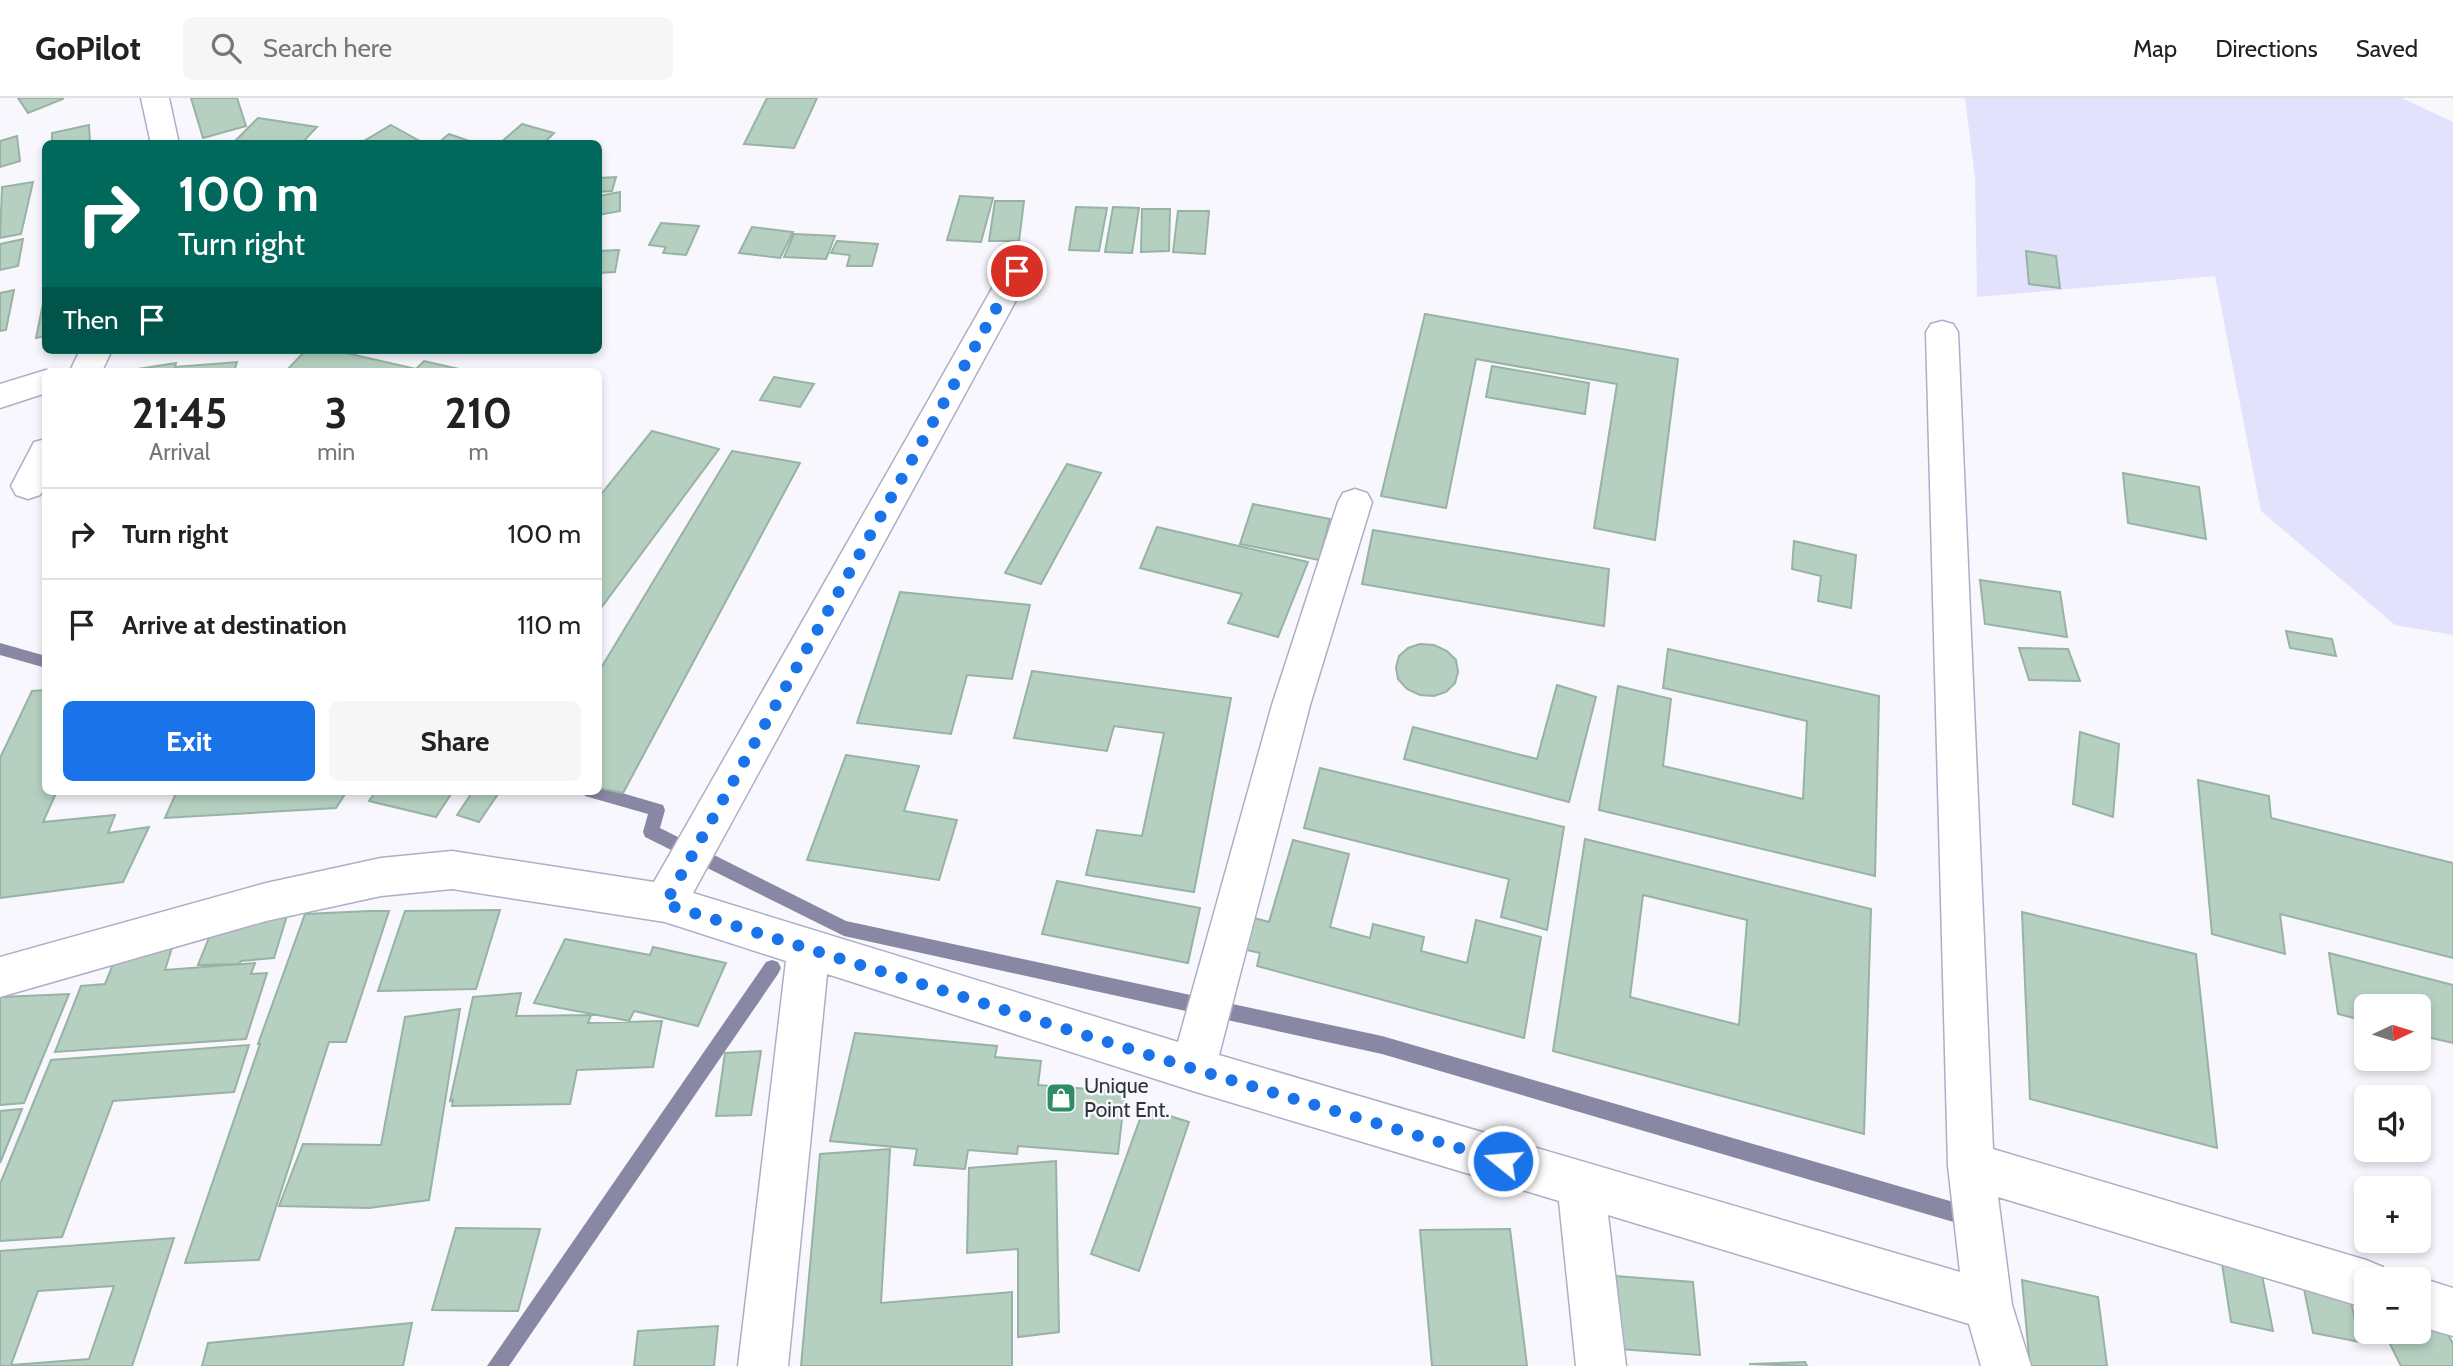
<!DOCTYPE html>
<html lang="en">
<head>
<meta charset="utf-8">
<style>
	:root { --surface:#fff; --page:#f6f6f6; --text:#222; --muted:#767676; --line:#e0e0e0; --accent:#1a73e8 }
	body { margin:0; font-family:Cabin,sans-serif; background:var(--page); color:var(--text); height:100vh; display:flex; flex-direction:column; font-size:26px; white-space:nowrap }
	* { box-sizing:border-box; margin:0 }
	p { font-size:23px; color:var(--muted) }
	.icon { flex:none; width:38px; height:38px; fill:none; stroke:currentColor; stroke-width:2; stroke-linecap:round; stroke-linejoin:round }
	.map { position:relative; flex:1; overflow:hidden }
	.sheet { position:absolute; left:42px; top:270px; width:560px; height:427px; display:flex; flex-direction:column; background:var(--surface); border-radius:10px; box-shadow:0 4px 10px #0003 }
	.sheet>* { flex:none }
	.banner { position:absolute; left:42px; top:42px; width:560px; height:214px; border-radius:10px; box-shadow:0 4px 10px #0003; background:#00695c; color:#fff; overflow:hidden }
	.needle { width:46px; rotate:86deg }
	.controls { position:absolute; left:2354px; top:896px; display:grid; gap:14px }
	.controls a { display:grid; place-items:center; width:77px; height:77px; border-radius:10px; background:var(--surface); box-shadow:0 4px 10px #0003; font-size:35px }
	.pin { position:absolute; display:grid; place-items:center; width:60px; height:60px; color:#fff; margin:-30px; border:4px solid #fff; border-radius:50%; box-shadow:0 2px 7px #0007 }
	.me { position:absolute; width:77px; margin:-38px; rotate:287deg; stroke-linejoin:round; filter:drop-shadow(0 0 5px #0008) }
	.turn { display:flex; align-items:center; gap:24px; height:147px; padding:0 21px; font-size:32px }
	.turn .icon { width:91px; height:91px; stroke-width:2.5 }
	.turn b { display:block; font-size:49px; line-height:60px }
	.then { display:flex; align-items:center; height:66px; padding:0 21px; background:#0003; gap:14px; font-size:26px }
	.eta { display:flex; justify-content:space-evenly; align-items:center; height:119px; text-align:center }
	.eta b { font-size:42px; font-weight:800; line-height:49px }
	.cta { display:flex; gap:14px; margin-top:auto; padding:14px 21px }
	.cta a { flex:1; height:80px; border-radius:10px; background:var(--accent); color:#fff; font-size:28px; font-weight:800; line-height:80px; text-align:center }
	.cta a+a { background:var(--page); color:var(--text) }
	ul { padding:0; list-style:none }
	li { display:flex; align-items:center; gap:21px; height:91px; padding:0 21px; border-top:2px solid var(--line) }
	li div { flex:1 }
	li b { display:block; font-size:26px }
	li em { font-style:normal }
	header { display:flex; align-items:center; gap:42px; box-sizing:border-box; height:98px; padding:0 35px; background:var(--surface); border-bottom:2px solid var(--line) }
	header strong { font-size:33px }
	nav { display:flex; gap:38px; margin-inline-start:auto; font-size:24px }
	.search { width:490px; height:63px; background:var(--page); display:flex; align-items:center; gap:18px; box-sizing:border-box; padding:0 24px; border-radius:10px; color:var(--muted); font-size:26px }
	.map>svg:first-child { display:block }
	.green { fill:#e2e2fd }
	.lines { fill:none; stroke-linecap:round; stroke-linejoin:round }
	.stream { fill:#8988a4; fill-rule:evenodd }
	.building { fill:#b5d0c1; stroke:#98b2a3; stroke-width:2; fill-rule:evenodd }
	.minor-casing { stroke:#afaec7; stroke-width:3 }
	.minor { fill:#fff; fill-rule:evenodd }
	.route { stroke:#1a73e8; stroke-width:12; stroke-dasharray:0 21.6 }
	.labels { text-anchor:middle; stroke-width:5; stroke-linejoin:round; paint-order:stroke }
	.poi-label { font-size:21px; fill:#32323c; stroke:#f7f7fd; text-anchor:start }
</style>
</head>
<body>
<header>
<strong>GoPilot</strong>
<div class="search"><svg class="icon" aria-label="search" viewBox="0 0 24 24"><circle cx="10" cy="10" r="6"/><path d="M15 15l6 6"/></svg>Search here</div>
<nav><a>Map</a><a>Directions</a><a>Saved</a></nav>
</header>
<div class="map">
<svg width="2453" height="1268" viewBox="0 0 2453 1268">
	<rect width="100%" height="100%" fill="#f7f7fd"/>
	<path class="green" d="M 1965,0 L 2402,0 L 2453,24 L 2453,537 L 2395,527 L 2261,413 L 2215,178 L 1977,199 L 1975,79 Z"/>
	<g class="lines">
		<path class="stream" d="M 0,545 L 46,558 L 46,570 L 0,557 Z
			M 598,688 L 663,707 L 665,712 L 660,730 L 846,823 L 1382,938 L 1974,1110 L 1981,1113 L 1984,1120 L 1981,1127 L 1974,1130 L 1382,956 L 844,838 L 645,739 L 643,734 L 648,716 L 585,698 L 583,693 L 598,693 Z
			M 772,862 L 778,864 L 781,870 L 778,876 L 509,1268 L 487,1268 L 766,864 Z"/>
	</g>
	<path class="building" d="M 18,0 L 62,0 L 63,1 L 28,15 Z
		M 191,0 L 237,0 L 246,28 L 203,40 Z
		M 767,0 L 817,0 L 794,50 L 744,46 Z
		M 258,20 L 317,29 L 301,46 L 232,46 Z
		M 522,26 L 554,35 L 543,46 L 499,46 Z
		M 89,27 L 90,46 L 52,46 L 52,35 Z
		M 391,27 L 425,46 L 359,46 Z
		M 449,36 L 472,44 L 437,46 Z
		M 17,38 L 20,63 L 0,69 L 0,43 Z
		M 616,79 L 612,93 L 598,94 L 598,80 Z
		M 33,84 L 21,136 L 0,140 L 2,89 Z
		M 620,94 L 620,113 L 598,117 L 598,98 Z
		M 960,98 L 993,100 L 981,144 L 947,142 Z
		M 995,103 L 1024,103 L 1019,143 L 989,143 Z
		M 1076,109 L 1107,110 L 1099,153 L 1069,152 Z
		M 1113,109 L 1139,110 L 1132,155 L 1105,154 Z
		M 1142,111 L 1170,111 L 1169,153 L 1141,154 Z
		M 1178,113 L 1209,113 L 1205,156 L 1173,154 Z
		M 661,125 L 699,128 L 686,157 L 663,155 L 666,149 L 649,147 Z
		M 752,129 L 793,134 L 780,160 L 739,155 Z
		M 794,136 L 835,138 L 826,161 L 784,159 Z
		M 23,141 L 18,168 L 0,172 L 0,146 Z
		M 837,143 L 878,146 L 872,168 L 847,168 L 850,157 L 831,155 Z
		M 619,152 L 615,174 L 598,175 L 598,153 Z
		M 2026,153 L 2056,158 L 2060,190 L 2029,186 Z
		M 46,191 L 46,238 L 36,240 Z
		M 14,192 L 6,232 L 0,233 L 0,195 Z
		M 1425,216 L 1678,261 L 1655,442 L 1594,430 L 1617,286 L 1476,261 L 1446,410 L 1381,398 Z
		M 306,252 L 333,252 L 416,271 L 424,263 L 468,273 L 286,273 Z
		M 237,264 L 234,273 L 125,273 L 176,265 L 175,269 Z
		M 1492,268 L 1589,285 L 1585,316 L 1486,299 Z
		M 774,279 L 814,286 L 800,309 L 760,302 Z
		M 652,333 L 719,351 L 598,514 L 598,400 Z
		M 732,353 L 800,365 L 623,695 L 598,690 L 598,575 Z
		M 1067,366 L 1101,375 L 1041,486 L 1005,475 Z
		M 2123,375 L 2199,389 L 2206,441 L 2128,425 Z
		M 1253,406 L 1330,421 L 1319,462 L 1240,446 Z
		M 1157,429 L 1308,464 L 1278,539 L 1228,525 L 1242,496 L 1140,470 Z
		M 1373,432 L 1609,471 L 1604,528 L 1362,486 Z
		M 1794,443 L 1856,457 L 1851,510 L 1818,503 L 1821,478 L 1792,471 Z
		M 1980,482 L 2060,494 L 2067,539 L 1985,526 Z
		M 900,494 L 1030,507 L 1012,581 L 967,577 L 951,636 L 857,625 Z
		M 2286,533 L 2332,541 L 2336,558 L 2290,550 Z
		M 1420,546 L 1434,547 L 1447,553 L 1456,562 L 1458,574 L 1455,585 L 1446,594 L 1434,598 L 1420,597 L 1407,591 L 1398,581 L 1396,569 L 1399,558 L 1408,550 Z
		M 2019,550 L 2068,551 L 2080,583 L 2029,582 Z
		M 1668,551 L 1879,598 L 1875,778 L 1599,712 L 1618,588 L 1671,601 L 1663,668 L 1803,701 L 1807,623 L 1663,590 Z
		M 1032,573 L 1231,600 L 1194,794 L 1086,777 L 1097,732 L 1142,738 L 1164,635 L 1114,628 L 1107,653 L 1014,640 Z
		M 1557,587 L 1596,599 L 1569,704 L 1404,661 L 1413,629 L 1537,661 Z
		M 46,592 L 46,693 L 57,693 L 43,724 L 115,717 L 108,735 L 149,729 L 123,784 L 0,800 L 0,660 L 32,593 Z
		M 2080,634 L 2119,646 L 2113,719 L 2073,706 Z
		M 846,657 L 919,668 L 904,713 L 957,722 L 939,782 L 807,762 Z
		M 1320,670 L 1564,729 L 1547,832 L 1501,819 L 1509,781 L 1304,730 Z
		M 2198,682 L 2269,698 L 2271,720 L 2453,765 L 2453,860 L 2280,816 L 2285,856 L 2212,836 Z
		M 177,693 L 347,693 L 336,710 L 165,720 Z
		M 376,693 L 453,693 L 436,719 L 369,703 Z
		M 473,693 L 500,693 L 479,724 L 457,717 Z
		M 1585,741 L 1871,811 L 1864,1036 L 1553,953 ZM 1643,797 L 1747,822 L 1739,927 L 1630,899 Z
		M 1293,742 L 1349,756 L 1330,829 L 1370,840 L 1373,826 L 1424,839 L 1421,853 L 1467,865 L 1476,822 L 1541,839 L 1524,940 L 1257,868 L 1260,855 L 1234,849 L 1243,817 L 1269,824 Z
		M 1057,783 L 1200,810 L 1188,865 L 1042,836 Z
		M 289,811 L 274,860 L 241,863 L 239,866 L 198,867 L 217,820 Z
		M 500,812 L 476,891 L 378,893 L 405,813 Z
		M 370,813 L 389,813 L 346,944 L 329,944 L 259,1162 L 185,1165 L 260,946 L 258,946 L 305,816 Z
		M 2022,814 L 2196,856 L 2217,1050 L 2030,1001 Z
		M 175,840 L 165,872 L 255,865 L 251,876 L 267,875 L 246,941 L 55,954 L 81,888 L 105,886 L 121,847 Z
		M 565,841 L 650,857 L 653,849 L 726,865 L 698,928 L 634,913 L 629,923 L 534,905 Z
		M 2329,855 L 2453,887 L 2453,945 L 2418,937 L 2418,908 L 2366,908 L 2366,923 L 2338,916 Z
		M 521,895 L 516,918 L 591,917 L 588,925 L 662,923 L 653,969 L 577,972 L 570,1006 L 452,1008 L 453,1002 L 450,1003 L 473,899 Z
		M 69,896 L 24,1005 L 0,1007 L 0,899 Z
		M 460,911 L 429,1102 L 369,1110 L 279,1108 L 303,1046 L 381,1047 L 405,919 Z
		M 855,935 L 997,948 L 995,959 L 1041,963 L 1038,987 L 1125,994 L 1118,1056 L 1018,1048 L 1017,1056 L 968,1052 L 965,1071 L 914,1067 L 917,1051 L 830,1043 Z
		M 249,947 L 234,994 L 113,1003 L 62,1139 L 0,1143 L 0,1086 L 51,962 Z
		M 761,953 L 751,1017 L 716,1018 L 725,955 Z
		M 1144,1010 L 1189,1024 L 1139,1173 L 1091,1156 Z
		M 22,1011 L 0,1065 L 0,1013 Z
		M 890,1051 L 881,1205 L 1012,1194 L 1012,1268 L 801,1268 L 820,1056 Z
		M 1056,1063 L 1059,1234 L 1018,1239 L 1018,1151 L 967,1155 L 969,1070 Z
		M 456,1130 L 540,1131 L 518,1213 L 432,1212 Z
		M 1510,1131 L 1527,1268 L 1432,1268 L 1420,1132 Z
		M 174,1140 L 132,1268 L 0,1268 L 0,1153 ZM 114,1188 L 89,1261 L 11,1267 L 38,1193 Z
		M 2221,1159 L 2260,1167 L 2273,1233 L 2231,1224 Z
		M 1615,1178 L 1693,1184 L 1700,1257 L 1619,1251 Z
		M 2302,1181 L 2348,1191 L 2360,1244 L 2313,1235 Z
		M 2022,1182 L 2098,1199 L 2107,1268 L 2030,1268 Z
		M 412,1225 L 403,1268 L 202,1268 L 208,1245 Z
		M 2442,1225 L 2453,1246 L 2453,1268 L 2401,1268 L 2384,1234 L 2418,1234 L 2418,1227 Z
		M 718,1228 L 714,1268 L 634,1268 L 638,1233 Z
		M 1805,1264 L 1807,1268 L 1749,1266 Z"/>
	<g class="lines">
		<g class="minor-casing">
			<path id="minor" d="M 141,0 L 169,0 L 179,46 L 151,46 Z
				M 1017,163 L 1028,166 L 1032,173 L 693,795 L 1178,944 L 1272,607 L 1338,404 L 1343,395 L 1355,391 L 1367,395 L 1372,404 L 1310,607 L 1219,957 L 1960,1174 L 1948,1068 L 1926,234 L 1931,226 L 1942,223 L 1953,226 L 1958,234 L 1993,1051 L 2366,1162 L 2383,1169 L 2388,1181 L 2366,1181 L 2366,1210 L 1998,1099 L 2012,1207 L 2031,1268 L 1981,1268 L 1969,1226 L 1608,1117 L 1626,1268 L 1576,1268 L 1559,1103 L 1193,993 L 827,876 L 788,1268 L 738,1268 L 786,863 L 665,824 L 452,791 L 381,798 L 266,823 L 0,899 L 0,859 L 266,785 L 381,760 L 452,753 L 654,784 L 1002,173 L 1006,166 Z
				M 80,252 L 112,252 L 102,273 L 70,273 Z
				M 46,272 L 51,273 L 46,273 L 46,295 L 0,310 L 0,286 Z
				M 46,341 L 46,387 L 40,397 L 28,401 L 16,397 L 11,388 L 34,344 Z
				M 2418,1179 L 2453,1190 L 2453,1238 L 2418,1228 L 2418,1181 L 2412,1181 Z"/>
		</g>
		<use href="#minor" class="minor"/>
	</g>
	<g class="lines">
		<path class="route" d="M 1017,173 L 665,806 L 1194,971 L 1503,1063"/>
	</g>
	<defs>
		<g id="shop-square" transform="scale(1.575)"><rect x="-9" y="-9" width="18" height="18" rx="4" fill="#308c64" stroke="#f7f7fd"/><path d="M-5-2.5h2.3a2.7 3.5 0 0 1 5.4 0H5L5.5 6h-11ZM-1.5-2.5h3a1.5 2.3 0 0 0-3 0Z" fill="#fff"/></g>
	</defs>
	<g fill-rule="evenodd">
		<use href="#shop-square" x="1061" y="1000"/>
	</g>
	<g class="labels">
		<g class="poi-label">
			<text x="1084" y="995">Unique<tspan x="1084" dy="24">Point Ent.</tspan></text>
		</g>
	</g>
</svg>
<div class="controls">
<a><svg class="needle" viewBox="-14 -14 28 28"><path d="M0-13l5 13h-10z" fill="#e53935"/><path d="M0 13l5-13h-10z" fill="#767676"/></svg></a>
<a><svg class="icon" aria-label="sound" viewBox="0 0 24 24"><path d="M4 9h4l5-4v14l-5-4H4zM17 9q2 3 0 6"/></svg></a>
<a>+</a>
<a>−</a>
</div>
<div class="pin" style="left:1017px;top:173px;background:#d93025"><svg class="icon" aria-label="arrive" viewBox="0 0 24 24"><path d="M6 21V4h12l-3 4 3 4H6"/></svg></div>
<svg class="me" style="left:1503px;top:1063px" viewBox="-20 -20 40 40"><circle r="17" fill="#1a73e8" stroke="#fff" stroke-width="3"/><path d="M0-11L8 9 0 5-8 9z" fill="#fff"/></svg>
<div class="banner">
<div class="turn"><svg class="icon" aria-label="right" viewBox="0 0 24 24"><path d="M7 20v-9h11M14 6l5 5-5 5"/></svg><div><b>100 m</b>Turn right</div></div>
<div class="then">Then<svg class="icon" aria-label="arrive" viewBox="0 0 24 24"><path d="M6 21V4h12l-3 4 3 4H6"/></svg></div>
</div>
<section class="sheet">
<div class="eta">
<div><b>21:45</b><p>Arrival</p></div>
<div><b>3</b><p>min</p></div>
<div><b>210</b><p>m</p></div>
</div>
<ul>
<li><svg class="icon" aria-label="right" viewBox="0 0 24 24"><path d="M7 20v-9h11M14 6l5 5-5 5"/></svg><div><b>Turn right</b></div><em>100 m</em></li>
<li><svg class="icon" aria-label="arrive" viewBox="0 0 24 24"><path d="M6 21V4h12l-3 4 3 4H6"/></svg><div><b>Arrive at destination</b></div><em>110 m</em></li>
</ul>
<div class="cta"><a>Exit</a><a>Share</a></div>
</section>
</div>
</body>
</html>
